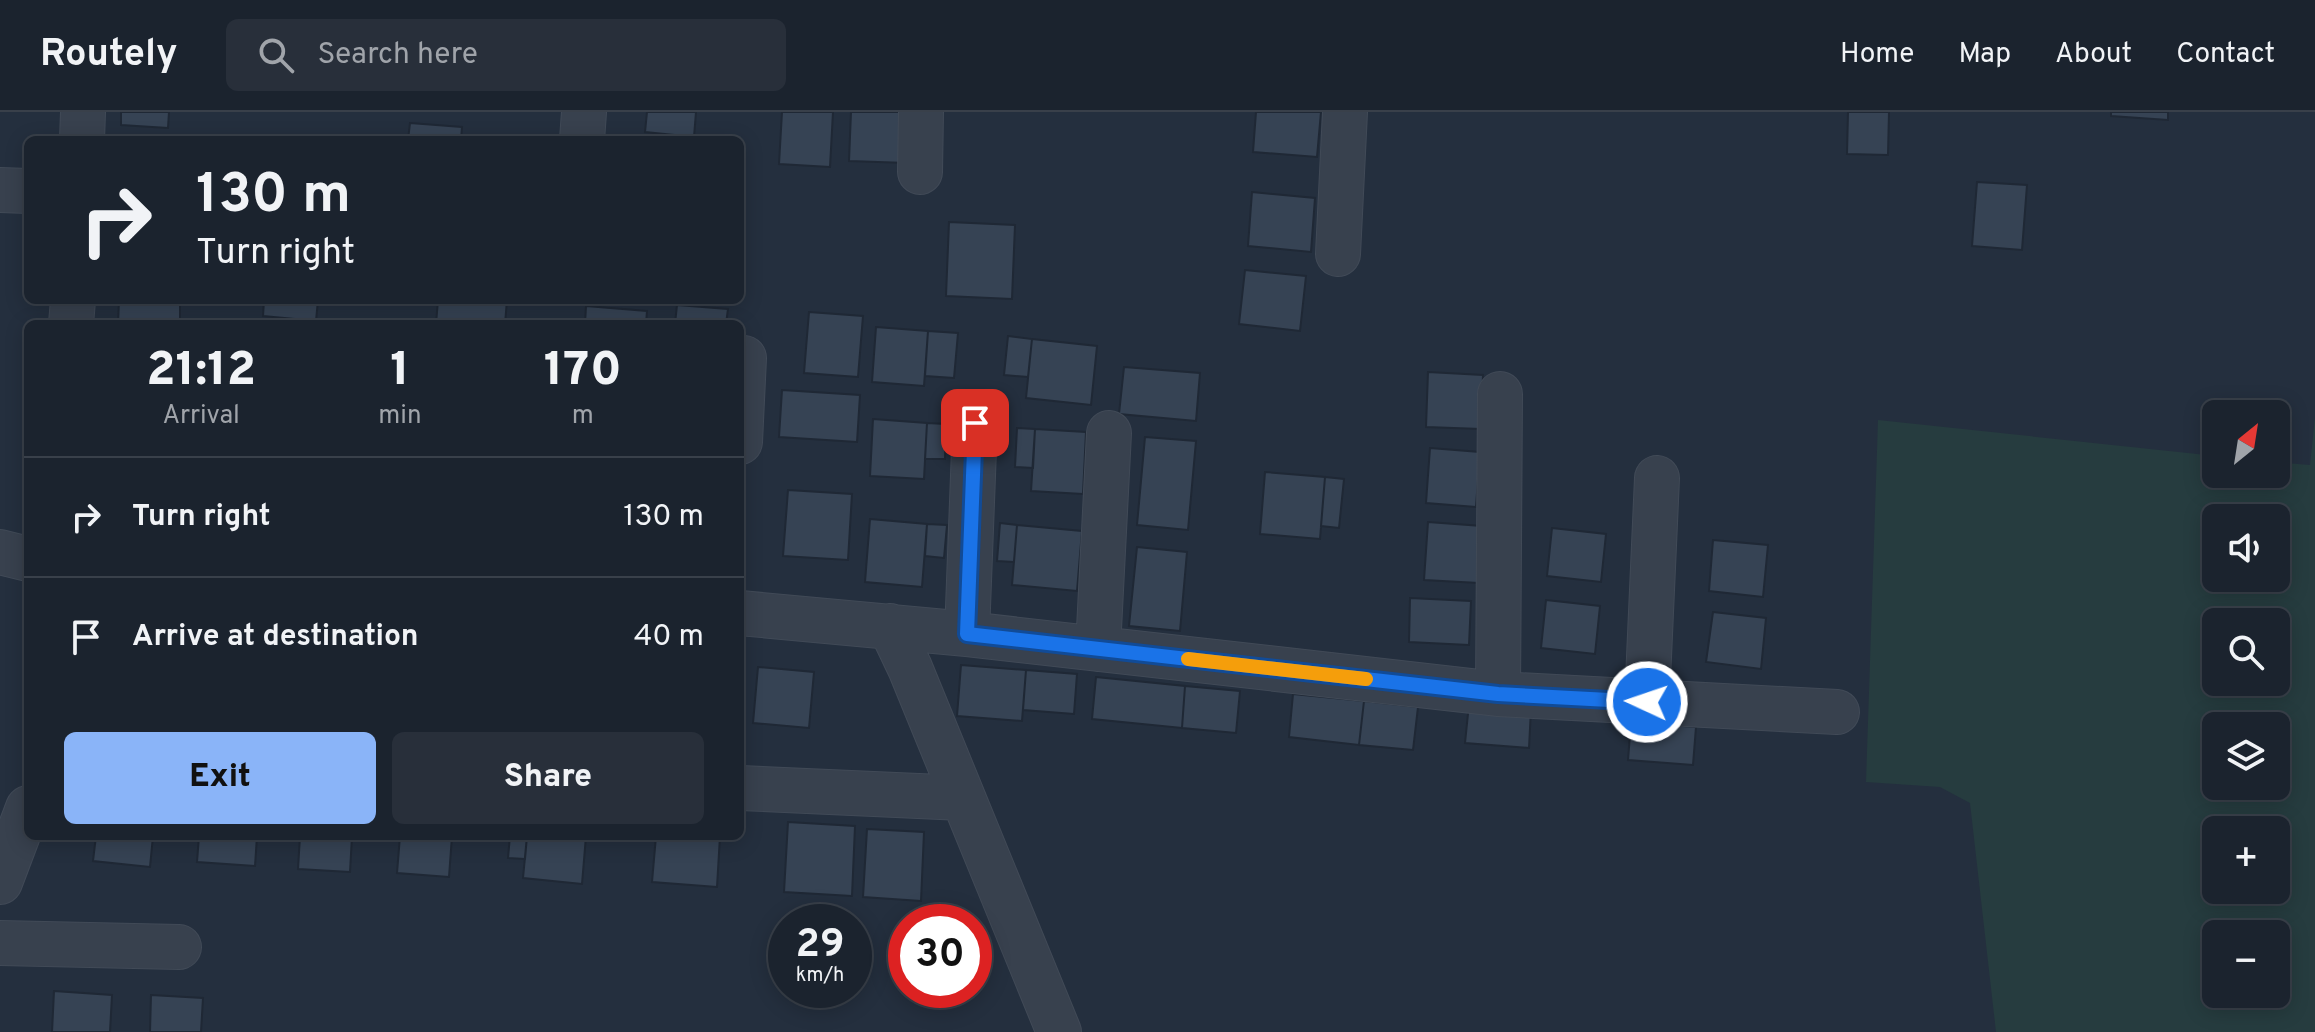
<!DOCTYPE html>
<html lang="en">
<head>
<meta charset="utf-8">
<style>
	:root { --surface:#1b232e; --page:#282f3a; --text:#f1f3f6; --muted:#a0a4aa; --line:#39404a; --accent:#8ab4f8 }
	body { margin:0; font-family:Overpass,sans-serif; background:var(--page); color:var(--text); height:100vh; display:flex; flex-direction:column; font-size:30px; white-space:nowrap }
	* { box-sizing:border-box; margin:0 }
	p { font-size:26px; color:var(--muted) }
	.icon { flex:none; width:44px; height:44px; fill:none; stroke:currentColor; stroke-width:2; stroke-linecap:round; stroke-linejoin:round }
	.map { position:relative; flex:1; overflow:hidden }
	.side { position:absolute; left:24px; top:208px; width:720px; height:520px; display:flex; flex-direction:column; background:var(--surface); border-radius:12px; box-shadow:0 4px 20px #0003,0 0 0 2px var(--line) }
	.side>* { flex:none }
	.hud { position:absolute; left:24px; top:24px; width:720px; height:168px; border-radius:12px; box-shadow:0 4px 20px #0003,0 0 0 2px var(--line); background:#1b232e; color:var(--text); overflow:hidden }
	.needle { width:52px; rotate:30deg }
	.controls { position:absolute; left:2202px; top:288px; display:grid; gap:16px }
	.controls a { display:grid; place-items:center; width:88px; height:88px; border-radius:12px; background:var(--surface); box-shadow:0 4px 20px #0003,0 0 0 2px var(--line); font-size:40px }
	.speed { position:absolute; left:768px; top:792px; display:flex; gap:16px; font-size:40px; font-weight:700; text-align:center }
	.speed>* { display:grid; place-content:center; width:104px; height:104px; border-radius:50%; background:var(--surface); box-shadow:0 4px 20px #0003,0 0 0 2px var(--line); line-height:1 }
	.speed small { font-size:20px; font-weight:400 }
	.speed .limit { border:12px solid #d22; background:#fff; color:#111 }
	.pin { position:absolute; display:grid; place-items:center; width:68px; height:68px; color:#fff; margin:-34px; border-radius:16px; box-shadow:0 4px 12px #0006 }
	.me { position:absolute; width:88px; margin:-44px; rotate:273deg; stroke-linejoin:round; filter:drop-shadow(0 0 6px #0008) }
	.turn { display:flex; align-items:center; gap:28px; height:168px; padding:0 40px; font-size:36px }
	.turn .icon { width:104px; height:104px; stroke-width:2.5 }
	.turn b { display:block; font-size:56px; line-height:68px }
	.eta { display:flex; justify-content:space-evenly; align-items:center; height:136px; text-align:center }
	.eta b { font-size:48px; font-weight:800; line-height:56px }
	.primary-button { display:flex; gap:16px; margin-top:auto; padding:16px 40px }
	.primary-button a { flex:1; height:92px; border-radius:12px; background:var(--accent); color:#111; font-size:32px; font-weight:800; line-height:92px; text-align:center }
	.primary-button a+a { background:var(--page); color:var(--text) }
	ul { padding:0; list-style:none }
	li { display:flex; align-items:center; gap:24px; height:120px; padding:0 40px; border-top:2px solid var(--line) }
	li div { flex:1 }
	li b { display:block; font-size:30px }
	li em { font-style:normal }
	header { display:flex; align-items:center; gap:48px; box-sizing:border-box; height:112px; padding:0 40px; background:var(--surface); border-bottom:2px solid var(--line) }
	header strong { font-size:38px }
	nav { display:flex; gap:44px; margin-inline-start:auto; font-size:28px }
	.search { width:560px; height:72px; background:var(--page); display:flex; align-items:center; gap:20px; box-sizing:border-box; padding:0 28px; border-radius:12px; color:var(--muted); font-size:30px }
	.map>svg:first-child { display:block }
	.green { fill:#263c3f; fill-rule:evenodd }
	.building { fill:#364354; stroke:#1f2835; stroke-width:2 }
	.lines { fill:none; stroke-linecap:round; stroke-linejoin:round }
	.minor-casing { stroke:#414a57; stroke-width:46 }
	.minor { stroke:#38414e; stroke-width:44 }
	.route-casing { stroke:#114b97; stroke-width:20 }
	.route { stroke:#1a73e8; stroke-width:14 }
	.slow { stroke:#f59e0b; stroke-width:14 }
</style>
</head>
<body>
<header>
<strong>Routely</strong>
<div class="search"><svg class="icon" aria-label="search" viewBox="0 0 24 24"><circle cx="10" cy="10" r="6"/><path d="M15 15l6 6"/></svg>Search here</div>
<nav><a>Home</a><a>Map</a><a>About</a><a>Contact</a></nav>
</header>
<div class="map">
<svg width="2315" height="920" viewBox="0 0 2315 920">
	<rect width="100%" height="100%" fill="#242f3e"/>
	<path class="green" d="M 2315,305 L 2315,920 L 1996,920 L 1970,691 L 1940,675 L 1866,670 L 1878,308 L 2216,344 L 2216,362 L 2276,362 L 2276,350 L 2310,353 ZM 2276,406 L 2276,466 L 2216,466 L 2216,406 ZM 2276,510 L 2276,570 L 2216,570 L 2216,510 ZM 2216,614 L 2276,614 L 2276,674 L 2216,674 ZM 2276,718 L 2276,778 L 2216,778 L 2216,718 ZM 2276,822 L 2276,882 L 2216,882 L 2216,822 Z"/>
	<path class="building" d="M 121,0 L 169,0 L 168,16 L 121,13 Z
		M 647,0 L 696,0 L 694,25 L 645,20 Z
		M 782,0 L 833,0 L 830,55 L 779,52 Z
		M 851,0 L 909,0 L 907,51 L 849,49 Z
		M 1256,0 L 1321,0 L 1317,45 L 1253,40 Z
		M 1848,0 L 1889,0 L 1888,43 L 1847,42 Z
		M 2111,0 L 2168,0 L 2168,8 L 2111,4 Z
		M 410,11 L 462,15 L 461,28 L 408,28 Z
		M 1977,70 L 2027,73 L 2022,138 L 1972,134 Z
		M 1252,80 L 1315,86 L 1311,140 L 1248,134 Z
		M 949,110 L 1015,113 L 1012,187 L 946,184 Z
		M 1245,158 L 1306,164 L 1300,219 L 1239,212 Z
		M 119,188 L 180,188 L 180,212 L 118,212 Z
		M 264,188 L 318,188 L 316,209 L 263,204 Z
		M 438,188 L 507,188 L 505,212 L 436,212 Z
		M 677,193 L 728,197 L 726,212 L 675,212 Z
		M 586,194 L 647,199 L 646,212 L 585,212 Z
		M 809,200 L 863,204 L 858,265 L 804,261 Z
		M 876,215 L 928,219 L 924,274 L 872,270 Z
		M 928,219 L 958,221 L 954,266 L 925,264 Z
		M 1008,224 L 1032,227 L 1028,265 L 1004,263 Z
		M 1032,227 L 1097,234 L 1091,293 L 1026,286 Z
		M 1124,255 L 1200,261 L 1196,309 L 1119,302 Z
		M 1428,260 L 1483,263 L 1481,317 L 1426,315 Z
		M 782,278 L 860,283 L 857,330 L 779,325 Z
		M 873,307 L 927,311 L 924,367 L 870,364 Z
		M 927,311 L 946,312 L 945,347 L 925,347 Z
		M 1017,316 L 1035,317 L 1033,356 L 1015,355 Z
		M 1035,317 L 1086,320 L 1083,382 L 1031,379 Z
		M 1145,325 L 1196,329 L 1188,418 L 1137,413 Z
		M 1430,336 L 1480,340 L 1476,395 L 1426,391 Z
		M 1265,360 L 1325,365 L 1320,427 L 1260,422 Z
		M 1325,365 L 1344,367 L 1339,416 L 1321,414 Z
		M 788,378 L 852,382 L 848,448 L 783,444 Z
		M 870,407 L 927,412 L 922,475 L 865,470 Z
		M 1428,410 L 1482,414 L 1479,471 L 1424,468 Z
		M 1000,411 L 1017,413 L 1014,450 L 997,449 Z
		M 927,412 L 947,413 L 944,446 L 925,444 Z
		M 1017,413 L 1082,419 L 1077,479 L 1012,473 Z
		M 1552,416 L 1606,422 L 1601,470 L 1547,464 Z
		M 1713,428 L 1768,433 L 1763,485 L 1709,479 Z
		M 1137,435 L 1187,440 L 1180,519 L 1129,514 Z
		M 1410,486 L 1471,489 L 1469,533 L 1409,530 Z
		M 1546,488 L 1600,494 L 1595,542 L 1541,536 Z
		M 1713,500 L 1766,506 L 1761,557 L 1706,550 Z
		M 961,553 L 1026,558 L 1022,609 L 957,604 Z
		M 758,555 L 814,560 L 809,616 L 753,611 Z
		M 1026,558 L 1077,562 L 1074,602 L 1023,598 Z
		M 1096,565 L 1185,574 L 1182,616 L 1092,607 Z
		M 1185,574 L 1240,579 L 1236,621 L 1182,616 Z
		M 1293,582 L 1364,589 L 1359,633 L 1289,625 Z
		M 1364,589 L 1418,595 L 1413,638 L 1359,633 Z
		M 1469,592 L 1531,597 L 1529,636 L 1465,631 Z
		M 1631,610 L 1696,615 L 1693,653 L 1628,648 Z
		M 788,710 L 855,714 L 852,784 L 784,780 Z
		M 867,717 L 924,720 L 921,789 L 863,785 Z
		M 96,724 L 153,724 L 150,755 L 93,749 Z
		M 199,724 L 257,724 L 255,754 L 197,750 Z
		M 300,724 L 352,724 L 350,760 L 298,757 Z
		M 400,724 L 452,724 L 449,765 L 397,761 Z
		M 510,724 L 527,724 L 525,747 L 508,746 Z
		M 527,724 L 586,724 L 582,772 L 523,766 Z
		M 656,724 L 720,724 L 717,775 L 652,770 Z
		M 54,879 L 112,883 L 110,920 L 52,920 Z
		M 151,883 L 203,886 L 201,920 L 150,920 Z"/>
	<g class="lines">
		<g class="minor-casing">
			<path id="minor" d="M 82,28 L 83,0
				M 582,28 L 584,0
				M 920,60 L 921,0
				M 0,78 L 28,79
				M 1338,142 L 1345,0
				M 71,212 L 73,188
				M 740,330 L 744,246
				M 0,440 L 28,447
				M 740,501 L 967,522 L 1498,582 L 1837,600
				M 890,514 L 910,556 L 1059,920
				M 967,522 L 975,311
				M 1098,537 L 1109,321
				M 1498,582 L 1500,282
				M 1647,590 L 1657,366
				M 740,676 L 963,686
				M 0,770 L 28,696
				M 0,831 L 179,835"/>
		</g>
		<use href="#minor" class="minor"/>
	</g>
	<g class="lines">
		<g class="route-casing">
			<path id="route" d="M 975,311 L 967,522 L 1498,582 L 1647,590"/>
		</g>
		<use href="#route" class="route"/>
		<path class="slow" d="M 1188,547 L 1366,567"/>
	</g>
</svg>
<div class="controls">
<a><svg class="needle" viewBox="-14 -14 28 28"><path d="M0-13l5 13h-10z" fill="#e53935"/><path d="M0 13l5-13h-10z" fill="#a0a4aa"/></svg></a>
<a><svg class="icon" aria-label="sound" viewBox="0 0 24 24"><path d="M4 9h4l5-4v14l-5-4H4zM17 9q2 3 0 6"/></svg></a>
<a><svg class="icon" aria-label="search" viewBox="0 0 24 24"><circle cx="10" cy="10" r="6"/><path d="M15 15l6 6"/></svg></a>
<a><svg class="icon" aria-label="layers" viewBox="0 0 24 24"><path d="M12 4l9 5-9 5-9-5zM3 14l9 5 9-5"/></svg></a>
<a>+</a>
<a>−</a>
</div>
<div class="speed"><div>29<small>km/h</small></div><div class="limit">30</div></div>
<div class="pin" style="left:975px;top:311px;background:#d93025"><svg class="icon" aria-label="arrive" viewBox="0 0 24 24"><path d="M6 21V4h12l-3 4 3 4H6"/></svg></div>
<svg class="me" style="left:1647px;top:590px" viewBox="-20 -20 40 40"><circle r="17" fill="#1a73e8" stroke="#fff" stroke-width="3"/><path d="M0-11L8 9 0 5-8 9z" fill="#fff"/></svg>
<div class="hud">
<div class="turn"><svg class="icon" aria-label="right" viewBox="0 0 24 24"><path d="M7 20v-9h11M14 6l5 5-5 5"/></svg><div><b>130 m</b>Turn right</div></div>
</div>
<section class="side">
<div class="eta">
<div><b>21:12</b><p>Arrival</p></div>
<div><b>1</b><p>min</p></div>
<div><b>170</b><p>m</p></div>
</div>
<ul>
<li><svg class="icon" aria-label="right" viewBox="0 0 24 24"><path d="M7 20v-9h11M14 6l5 5-5 5"/></svg><div><b>Turn right</b></div><em>130 m</em></li>
<li><svg class="icon" aria-label="arrive" viewBox="0 0 24 24"><path d="M6 21V4h12l-3 4 3 4H6"/></svg><div><b>Arrive at destination</b></div><em>40 m</em></li>
</ul>
<div class="primary-button"><a>Exit</a><a>Share</a></div>
</section>
</div>
</body>
</html>
